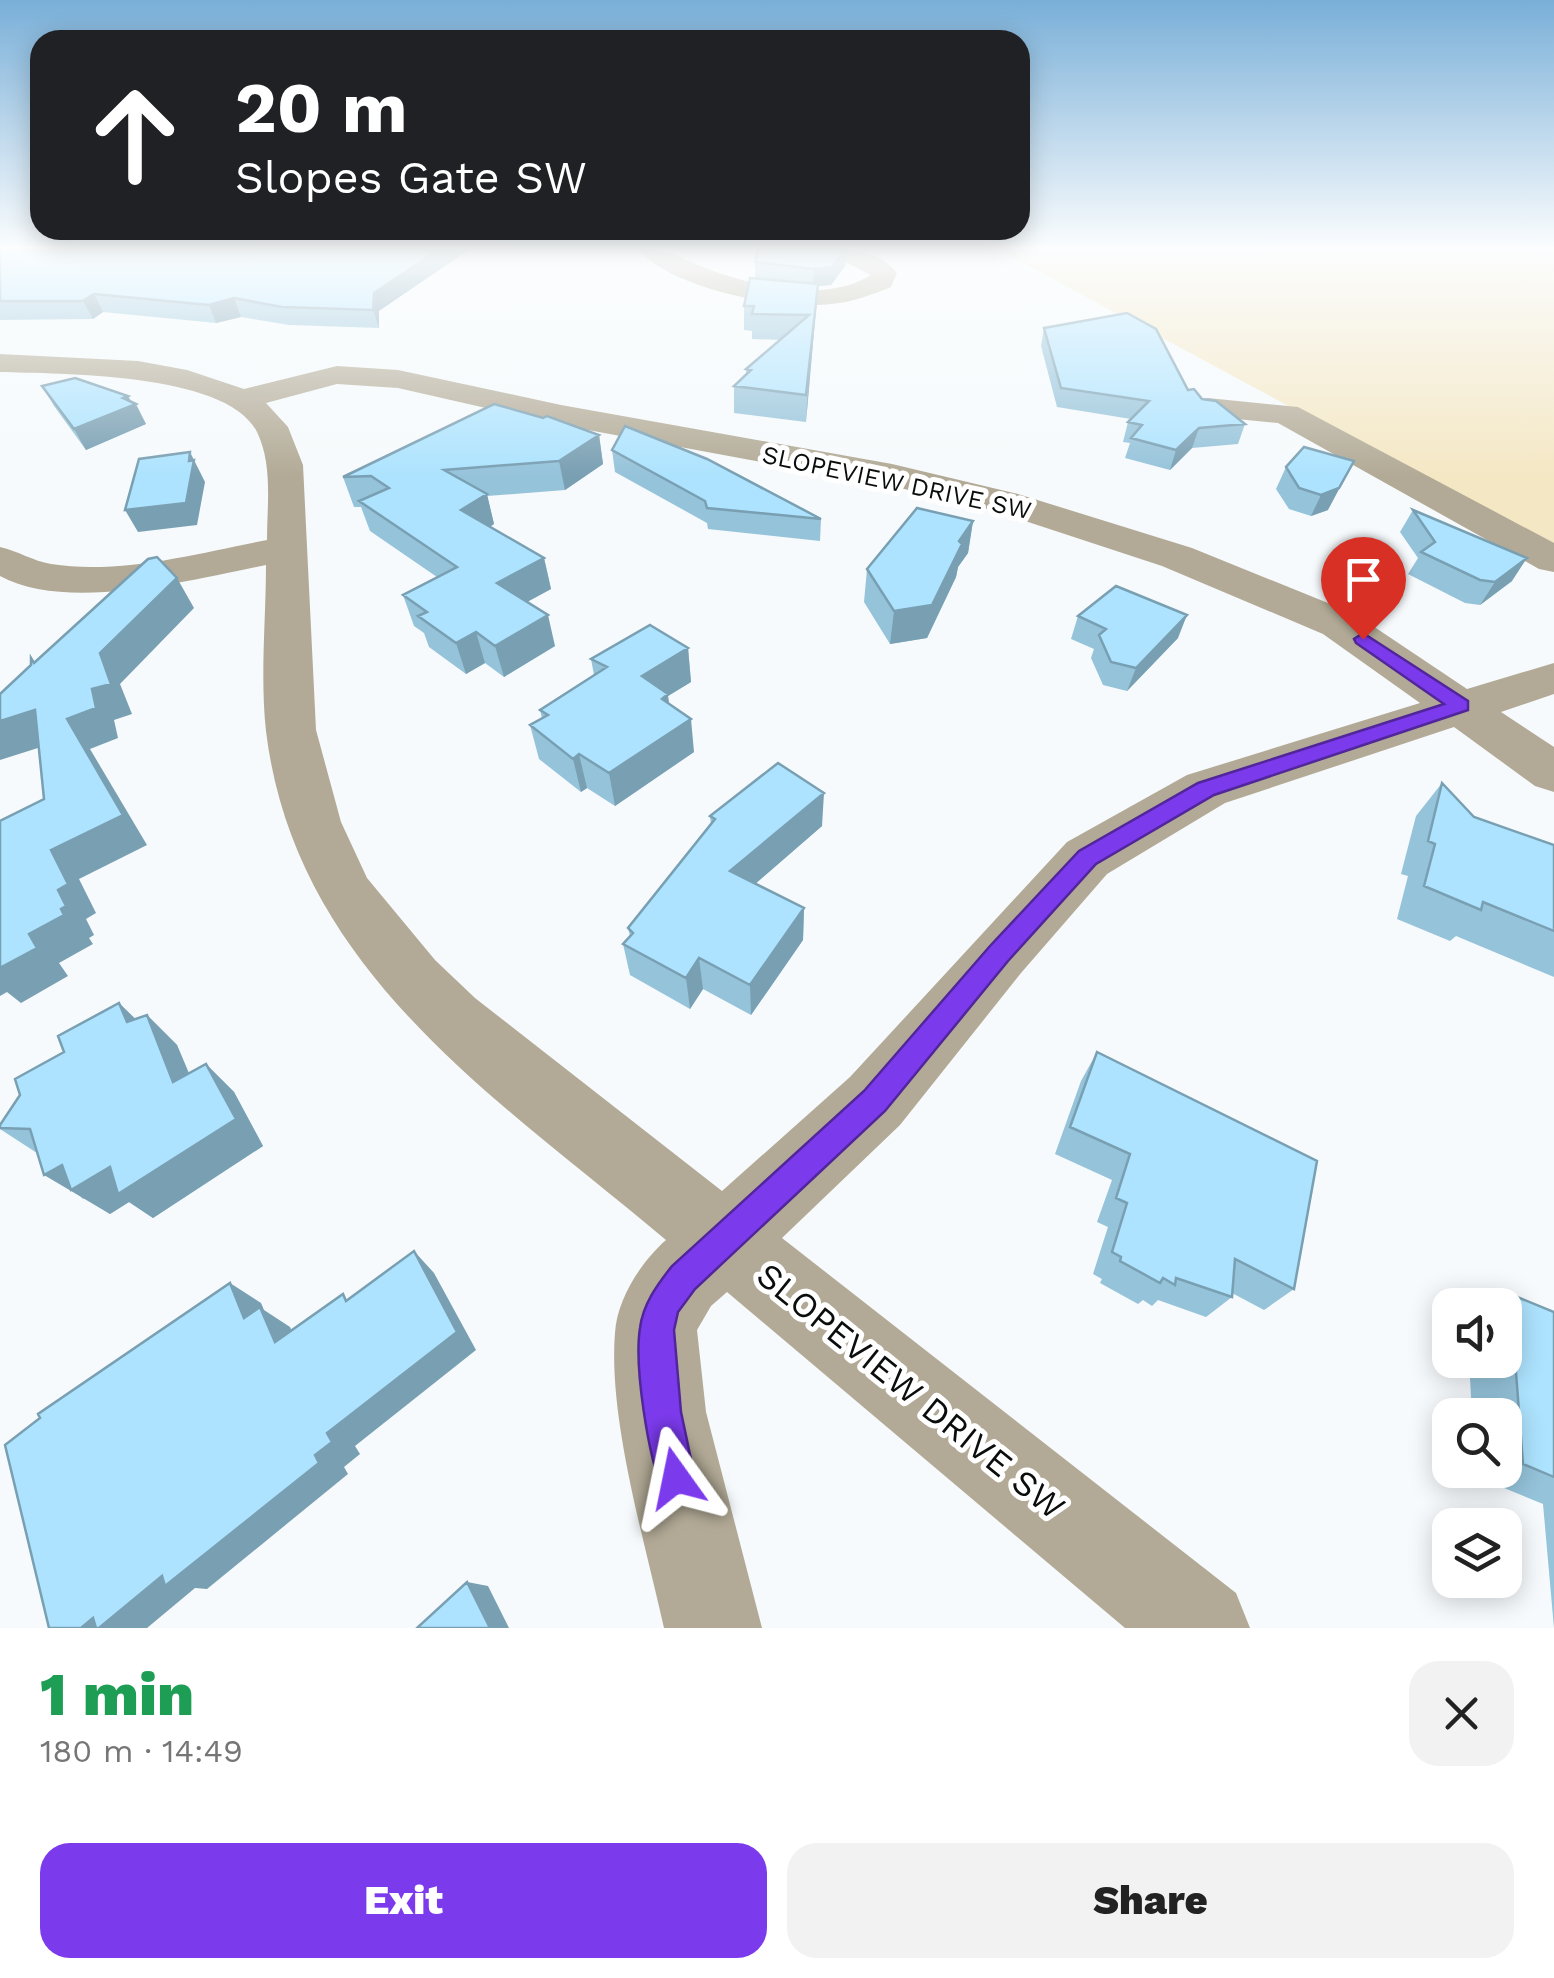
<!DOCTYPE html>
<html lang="en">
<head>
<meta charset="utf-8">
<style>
	:root { --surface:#fff; --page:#f2f2f2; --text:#222; --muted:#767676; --accent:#7c3aed }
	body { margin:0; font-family:"Work Sans",sans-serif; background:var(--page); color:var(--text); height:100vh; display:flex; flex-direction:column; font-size:38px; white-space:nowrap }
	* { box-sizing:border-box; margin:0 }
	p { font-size:32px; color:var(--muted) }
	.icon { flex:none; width:55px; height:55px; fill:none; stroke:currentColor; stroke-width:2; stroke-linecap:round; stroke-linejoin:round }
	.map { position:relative; height:1628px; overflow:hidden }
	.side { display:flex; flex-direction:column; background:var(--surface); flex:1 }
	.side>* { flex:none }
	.guide { position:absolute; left:30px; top:30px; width:1000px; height:210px; border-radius:30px; box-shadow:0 5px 25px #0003; background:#202124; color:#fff; overflow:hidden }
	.controls { position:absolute; left:1432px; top:1288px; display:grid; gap:20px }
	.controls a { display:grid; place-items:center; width:90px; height:90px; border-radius:20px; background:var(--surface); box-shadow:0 5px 25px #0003; font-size:50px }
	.pin { position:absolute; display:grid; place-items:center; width:85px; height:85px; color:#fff; margin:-102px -42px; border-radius:50% 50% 50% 0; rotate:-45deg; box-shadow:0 0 10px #0007 }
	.pin .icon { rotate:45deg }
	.me { position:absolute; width:110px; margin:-55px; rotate:348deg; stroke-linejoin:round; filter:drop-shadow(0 0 8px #0008) }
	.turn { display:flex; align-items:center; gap:35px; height:210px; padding:0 40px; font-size:45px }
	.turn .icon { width:130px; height:130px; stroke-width:2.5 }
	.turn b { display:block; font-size:70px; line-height:85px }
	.round { display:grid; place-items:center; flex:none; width:105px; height:105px; border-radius:30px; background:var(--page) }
	.headline { display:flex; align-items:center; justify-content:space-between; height:170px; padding:0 40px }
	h1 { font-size:60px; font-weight:800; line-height:75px; color:#1e9e55 }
	.button { display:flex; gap:20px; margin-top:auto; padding:20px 40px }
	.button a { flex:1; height:115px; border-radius:30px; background:var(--accent); color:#fff; font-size:40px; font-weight:800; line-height:115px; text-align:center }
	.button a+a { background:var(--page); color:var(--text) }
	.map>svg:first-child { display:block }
	.green { fill:#f4e7c4 }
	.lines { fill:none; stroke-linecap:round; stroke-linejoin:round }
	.minor { fill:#b2aa96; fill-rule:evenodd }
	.wall { fill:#95c3da }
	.shaded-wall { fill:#799fb2 }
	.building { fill:#ade3fe; stroke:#799fb2; stroke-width:2.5 }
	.route { fill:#7c3aed; stroke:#51269a; stroke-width:2.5 }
	.labels { text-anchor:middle; stroke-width:10; stroke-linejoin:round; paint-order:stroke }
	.far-street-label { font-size:25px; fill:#0b0d0d; stroke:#fff }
	.near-street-label { font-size:35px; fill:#0b0d0d; stroke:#fff }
</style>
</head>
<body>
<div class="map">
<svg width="1554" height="1628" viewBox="0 0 1554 1628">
	<rect width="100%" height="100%" fill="#f6fafc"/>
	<path class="green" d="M 997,249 L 1554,249 L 1554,549 Z"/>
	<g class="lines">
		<path class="minor" d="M 638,249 C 673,249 680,259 711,270 C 757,287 827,303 871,275 L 843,261 L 807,254 L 804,249 C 837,249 874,244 897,273 L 891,287 C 871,295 853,302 831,304 C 781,310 671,289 638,249 Z
			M 0,354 L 138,361 L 187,370 L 244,389 L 337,366 L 398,370 L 561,405 L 892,464 L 1018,494 L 1192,548 L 1355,614 L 1467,689 L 1554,663 L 1554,694 L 1501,712 L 1554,747 L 1554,792 L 1535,786 L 1454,727 L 1225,803 L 1107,874 L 1021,973 L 900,1125 L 782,1238 L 1236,1593 L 1250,1628 L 1125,1628 L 727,1292 L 711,1306 L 697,1330 L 706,1412 L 762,1628 L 664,1628 C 645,1542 608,1419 615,1333 C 617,1299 641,1262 666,1240 C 496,1097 295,970 266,731 C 260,677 266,619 266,565 C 194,579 68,613 0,576 L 0,547 C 18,551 33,561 51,564 C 121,575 198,553 267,540 C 267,505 273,465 257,432 C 227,372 60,374 0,372 ZM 337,384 L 398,388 L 561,425 L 892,486 L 992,510 L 1162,566 L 1323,634 L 1420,703 L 1187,775 L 1067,842 L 850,1077 L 722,1191 L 475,998 L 435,960 L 367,878 L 341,822 L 316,730 L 303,465 L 288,427 L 266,403 Z
			M 1208,398 L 1298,407 L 1554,543 L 1554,572 L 1539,569 L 1278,423 L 1196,415 L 1191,408 L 1196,401 Z"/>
	</g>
	<path class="wall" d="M 0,249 L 379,311 L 379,328 L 289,325 L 241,317 L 216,323 L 103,312 L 93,319 L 0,320 Z
		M 846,249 L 845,266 L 831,285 L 818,286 L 806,422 L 734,413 L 734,386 L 746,375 L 746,369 L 781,340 L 752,339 L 752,331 L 744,330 L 744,306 L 755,279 L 755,262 Z
		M 1044,328 L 1188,390 L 1245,424 L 1238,444 L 1192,448 L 1170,470 L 1125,458 L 1130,443 L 1123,442 L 1128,422 L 1131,419 L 1057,407 L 1041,346 Z
		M 42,386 L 128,396 L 146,424 L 86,450 L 54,406 Z
		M 599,435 L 603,464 L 565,490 L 487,496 L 494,524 L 490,527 L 544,558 L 551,589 L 527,602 L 555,646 L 504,677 L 485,663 L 466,674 L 429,647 L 424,633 L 414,626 L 403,595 L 437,577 L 370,531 L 361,507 L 354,507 L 343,477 Z
		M 1304,447 L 1328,510 L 1311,516 L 1289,509 L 1276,489 L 1286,467 Z
		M 612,450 L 821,519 L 820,541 L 708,529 L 707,523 L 615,472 Z
		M 1413,510 L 1512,581 L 1480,605 L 1465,603 L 1408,574 L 1418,558 L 1400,532 Z
		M 973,521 L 968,553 L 958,567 L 956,577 L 927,638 L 890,644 L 864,602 L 867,569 Z
		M 1078,616 L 1178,638 L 1127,691 L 1103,685 L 1091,658 L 1094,649 L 1071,639 Z
		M 688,648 L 691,682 L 668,696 L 669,704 L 694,752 L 615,806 L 587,788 L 581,792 L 539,759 L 530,725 L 542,718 L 540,710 L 594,675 L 591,659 Z
		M 1442,783 L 1474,817 L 1554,845 L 1554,977 L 1456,936 L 1450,941 L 1397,919 L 1408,876 L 1401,874 L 1416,816 Z
		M 710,816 L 822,826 L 755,884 L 804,908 L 803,940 L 751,1015 L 703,989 L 690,1009 L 630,975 L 623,944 L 630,936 L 628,928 L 711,824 Z
		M 119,1003 L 135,1019 L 147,1015 L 177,1045 L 189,1073 L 206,1064 L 234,1092 L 263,1146 L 153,1218 L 129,1202 L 110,1214 L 85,1198 L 83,1199 L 37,1153 L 0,1129 L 0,1125 L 64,1052 Z
		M 1097,1052 L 1294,1289 L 1264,1310 L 1232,1293 L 1232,1297 L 1206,1317 L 1158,1300 L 1152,1306 L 1143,1300 L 1138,1304 L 1100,1283 L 1102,1279 L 1093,1274 L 1108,1227 L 1097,1222 L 1112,1180 L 1055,1154 L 1081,1081 Z
		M 1510,1294 L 1554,1312 L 1554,1628 L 1543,1504 L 1475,1476 L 1475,1470 L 1505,1470 L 1505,1415 L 1472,1415 L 1469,1360 L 1505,1360 L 1505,1305 L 1485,1305 Z"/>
	<path class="shaded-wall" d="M 440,249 L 470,249 L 379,311 L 379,328 L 373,310 L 374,293 Z
		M 846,249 L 845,266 L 831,285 L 818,286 L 806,422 L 814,269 Z
		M 94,294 L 103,312 L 93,319 L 83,301 Z
		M 234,298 L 241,317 L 216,323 L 209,305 Z
		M 128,396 L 132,405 L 136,404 L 146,424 L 86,450 L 74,429 Z
		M 1199,428 L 1192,448 L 1170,470 L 1176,450 Z
		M 599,435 L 603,464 L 565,490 L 559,461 Z
		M 190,452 L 205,482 L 197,525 L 138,532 L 125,510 L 189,461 Z
		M 1354,461 L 1328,510 L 1311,516 L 1321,495 Z
		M 487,494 L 494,524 L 469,540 L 461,510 Z
		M 973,521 L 968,553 L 958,567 L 956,577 L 927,638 L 890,644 L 894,611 L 959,541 Z
		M 544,558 L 551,589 L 505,614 L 497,583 Z
		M 1527,558 L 1512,581 L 1480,605 L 1495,582 Z
		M 177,578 L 194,608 L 120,684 L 132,714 L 114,720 L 118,738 L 90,749 L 147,845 L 79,879 L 96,913 L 86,919 L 94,935 L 89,938 L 93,944 L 59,963 L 68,976 L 21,1003 L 7,992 L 0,996 L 0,968 L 29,934 L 61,909 L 51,850 L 67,719 L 92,689 L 100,653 Z
		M 548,615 L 555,646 L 504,677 L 495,646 Z
		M 1187,615 L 1178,638 L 1127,691 L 1136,668 Z
		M 476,632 L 485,663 L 466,674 L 456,643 Z
		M 688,648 L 691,682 L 668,696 L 672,727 L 642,676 Z
		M 35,710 L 60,741 L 0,760 L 0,721 Z
		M 691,719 L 694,752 L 615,806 L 609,773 Z
		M 579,754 L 587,788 L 581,792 L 573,759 Z
		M 824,793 L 822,826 L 732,904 L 730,871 Z
		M 804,908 L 803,940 L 751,1015 L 750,985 Z
		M 699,958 L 703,989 L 690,1009 L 686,978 Z
		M 119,1003 L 150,1033 L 127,1022 Z
		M 147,1015 L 177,1045 L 204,1110 L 173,1082 Z
		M 206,1064 L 234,1092 L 263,1146 L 153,1218 L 129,1202 L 110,1214 L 44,1175 Z
		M 414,1251 L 434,1273 L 476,1350 L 355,1446 L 360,1454 L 344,1467 L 348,1474 L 207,1589 L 195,1588 L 147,1628 L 81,1628 L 93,1618 L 162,1576 L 315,1455 Z
		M 230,1283 L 261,1303 L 264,1310 L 290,1327 L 305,1360 L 275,1342 L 244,1318 Z
		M 467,1582 L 488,1586 L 509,1628 L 490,1628 Z"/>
	<path class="building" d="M 0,249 L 440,249 L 374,293 L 373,310 L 282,307 L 234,298 L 209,305 L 94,294 L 83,301 L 0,301 Z
		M 758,249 L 846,249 L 832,267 L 814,269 L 755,262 Z
		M 750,278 L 818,284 L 806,395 L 734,386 L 751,370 L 746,369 L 809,315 L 752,314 L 754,306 L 744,306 Z
		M 1127,313 L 1156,329 L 1188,390 L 1194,389 L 1202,399 L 1216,401 L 1245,424 L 1199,428 L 1176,450 L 1131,438 L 1142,425 L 1128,422 L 1149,401 L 1061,388 L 1044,328 Z
		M 75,378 L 128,396 L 123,398 L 136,404 L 74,429 L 42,386 Z
		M 494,404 L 543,418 L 547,416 L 599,435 L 559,461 L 444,470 L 487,494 L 461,510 L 544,558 L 497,583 L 548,615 L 495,646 L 476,632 L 456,643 L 418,616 L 427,612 L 403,595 L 457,567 L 359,501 L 389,488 L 371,476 L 343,477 Z
		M 625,426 L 707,459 L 821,519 L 707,508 L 705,501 L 612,450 Z
		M 1304,447 L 1354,461 L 1339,488 L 1321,495 L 1299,488 L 1286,467 Z
		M 190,452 L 189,461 L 194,460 L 186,503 L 125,510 L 139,459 Z
		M 917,508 L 973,521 L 959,541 L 962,544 L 932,605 L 894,611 L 867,569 Z
		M 1413,510 L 1527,558 L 1495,582 L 1480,580 L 1421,552 L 1435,542 Z
		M 157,557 L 177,578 L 100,653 L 111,684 L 92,689 L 96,708 L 67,719 L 123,815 L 51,850 L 68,884 L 58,890 L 66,906 L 61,909 L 64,915 L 29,934 L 37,948 L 0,968 L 0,821 L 44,799 L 35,710 L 0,721 L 0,694 L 31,665 L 31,658 L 34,663 L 148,559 Z
		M 1116,586 L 1187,615 L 1136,668 L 1111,662 L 1099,635 L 1106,629 L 1078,616 Z
		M 650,625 L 688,648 L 642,676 L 668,694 L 662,699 L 691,719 L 609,773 L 579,754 L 573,759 L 530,725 L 548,715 L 540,710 L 607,667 L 591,659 Z
		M 778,763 L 824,793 L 730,871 L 804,908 L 750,985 L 699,958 L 686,978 L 623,944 L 633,933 L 628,928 L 715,819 L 710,816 Z
		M 1442,783 L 1474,817 L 1554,845 L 1554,931 L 1483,902 L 1481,910 L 1424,886 L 1435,844 L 1428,841 Z
		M 119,1003 L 127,1022 L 147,1015 L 173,1082 L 206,1064 L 236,1119 L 118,1194 L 110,1167 L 71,1190 L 62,1165 L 44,1175 L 30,1129 L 0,1128 L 0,1125 L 20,1095 L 15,1079 L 64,1052 L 58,1036 Z
		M 1097,1052 L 1317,1161 L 1294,1289 L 1235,1259 L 1232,1297 L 1176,1278 L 1175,1285 L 1163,1278 L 1160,1283 L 1120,1261 L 1121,1257 L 1112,1252 L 1127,1203 L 1116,1198 L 1130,1154 L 1070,1127 Z
		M 414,1251 L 457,1332 L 327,1433 L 332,1442 L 315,1455 L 319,1463 L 165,1586 L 162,1576 L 99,1628 L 96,1628 L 93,1618 L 81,1628 L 49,1628 L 5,1445 L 40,1418 L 38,1414 L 230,1283 L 244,1318 L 260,1307 L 275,1342 L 343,1294 L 346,1301 Z
		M 1510,1294 L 1554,1312 L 1554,1477 L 1523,1464 Z
		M 467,1582 L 490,1628 L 417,1628 Z"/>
	<linearGradient id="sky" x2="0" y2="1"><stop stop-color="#79afd8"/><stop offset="0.52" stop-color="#fbfdfe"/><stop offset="1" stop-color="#fbfdfe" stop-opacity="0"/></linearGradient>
	<rect width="1554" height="477" fill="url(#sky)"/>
	<path class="route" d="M 1363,633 L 1468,701 L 1468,710 L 1214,795 L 1096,864 L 1008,961 L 885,1111 L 695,1289 L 678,1312 L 674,1330 L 681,1412 L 695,1478 L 689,1491 L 676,1497 L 663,1491 C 648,1456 634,1366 640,1328 C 643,1304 657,1285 672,1266 L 864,1091 L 990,946 L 1079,851 L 1198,783 L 1444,704 L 1356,643 L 1354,639 Z"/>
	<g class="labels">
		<g class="far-street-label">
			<text transform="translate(897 482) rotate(12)" y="9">SLOPEVIEW DRIVE SW</text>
		</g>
		<g class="near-street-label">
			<text transform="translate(911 1391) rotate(39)" y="12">SLOPEVIEW DRIVE SW</text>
		</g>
	</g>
</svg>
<div class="controls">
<a><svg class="icon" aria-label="sound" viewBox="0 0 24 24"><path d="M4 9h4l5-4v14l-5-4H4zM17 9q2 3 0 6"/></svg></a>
<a><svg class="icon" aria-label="search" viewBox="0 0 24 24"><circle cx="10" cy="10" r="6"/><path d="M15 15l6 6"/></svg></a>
<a><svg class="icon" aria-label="layers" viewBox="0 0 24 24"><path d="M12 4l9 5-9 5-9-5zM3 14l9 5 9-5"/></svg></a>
</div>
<div class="pin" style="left:1363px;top:639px;background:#d93025"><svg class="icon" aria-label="arrive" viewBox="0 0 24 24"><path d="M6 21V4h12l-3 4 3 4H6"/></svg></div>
<svg class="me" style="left:676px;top:1478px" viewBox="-20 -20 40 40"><path d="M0-17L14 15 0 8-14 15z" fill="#7c3aed" stroke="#fff" stroke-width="4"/></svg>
<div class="guide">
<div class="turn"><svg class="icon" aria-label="ahead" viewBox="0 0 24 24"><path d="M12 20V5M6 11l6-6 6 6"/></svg><div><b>20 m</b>Slopes Gate SW</div></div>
</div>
</div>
<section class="side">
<div class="headline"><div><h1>1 min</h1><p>180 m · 14:49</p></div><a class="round"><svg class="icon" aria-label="close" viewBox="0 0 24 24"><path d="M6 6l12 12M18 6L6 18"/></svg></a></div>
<div class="button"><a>Exit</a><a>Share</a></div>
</section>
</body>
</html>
